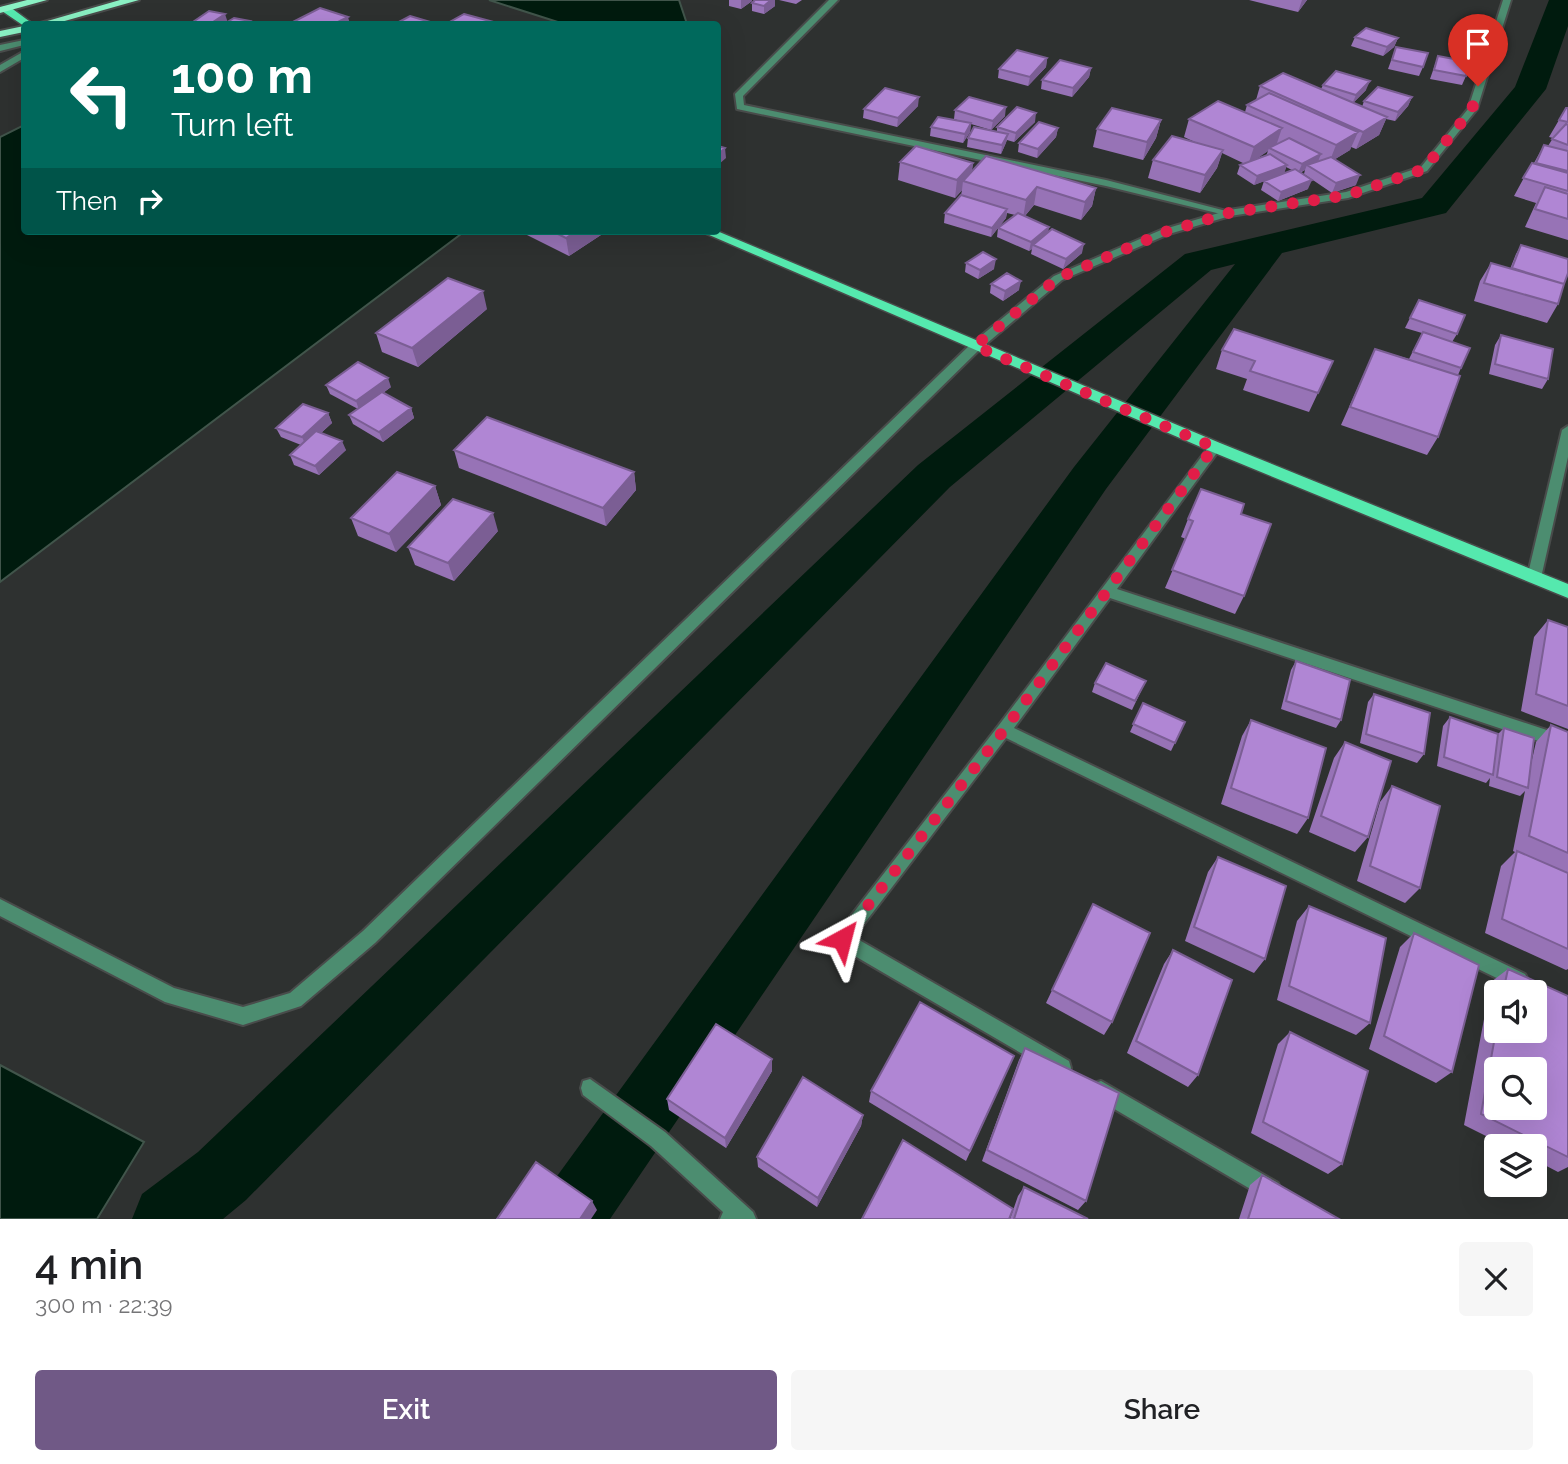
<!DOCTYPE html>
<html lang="en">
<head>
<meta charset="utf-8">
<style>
	:root { --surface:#fff; --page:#f6f6f6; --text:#202124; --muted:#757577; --accent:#705986 }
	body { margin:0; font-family:Raleway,sans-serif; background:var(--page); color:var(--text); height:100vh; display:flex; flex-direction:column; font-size:26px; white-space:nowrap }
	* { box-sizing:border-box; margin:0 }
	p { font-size:23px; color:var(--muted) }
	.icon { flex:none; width:38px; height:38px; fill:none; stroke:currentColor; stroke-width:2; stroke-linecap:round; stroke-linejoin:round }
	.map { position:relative; height:1219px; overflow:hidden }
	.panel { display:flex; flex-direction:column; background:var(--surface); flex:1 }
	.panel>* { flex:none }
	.guide { position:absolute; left:21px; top:21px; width:700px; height:214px; border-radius:7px; box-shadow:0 7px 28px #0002; background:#00695c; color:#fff; overflow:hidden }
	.controls { position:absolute; left:1484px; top:980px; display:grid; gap:14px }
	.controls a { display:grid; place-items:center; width:63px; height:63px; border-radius:7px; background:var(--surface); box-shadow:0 7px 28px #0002; font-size:35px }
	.pin { position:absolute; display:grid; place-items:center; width:60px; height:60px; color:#fff; margin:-72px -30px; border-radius:50% 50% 50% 0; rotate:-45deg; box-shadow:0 0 7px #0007 }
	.pin .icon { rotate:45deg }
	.me { position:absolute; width:77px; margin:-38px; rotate:38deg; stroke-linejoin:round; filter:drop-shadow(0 0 5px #0008) }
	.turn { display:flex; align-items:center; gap:24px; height:147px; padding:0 35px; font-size:32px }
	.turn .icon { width:91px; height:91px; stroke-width:2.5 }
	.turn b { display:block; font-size:49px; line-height:60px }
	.then { display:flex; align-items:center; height:66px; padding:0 35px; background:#0003; gap:14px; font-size:26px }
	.round { display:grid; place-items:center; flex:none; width:74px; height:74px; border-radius:7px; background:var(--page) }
	.summary { display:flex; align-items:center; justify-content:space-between; height:119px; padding:0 35px }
	h1 { font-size:42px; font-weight:600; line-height:52px }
	.button { display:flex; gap:14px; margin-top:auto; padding:14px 35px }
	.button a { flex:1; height:80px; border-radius:7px; background:var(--accent); color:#fff; font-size:28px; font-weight:600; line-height:80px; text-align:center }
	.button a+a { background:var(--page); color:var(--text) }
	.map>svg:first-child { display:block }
	.water { fill:#001b0e; stroke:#41554b; stroke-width:2 }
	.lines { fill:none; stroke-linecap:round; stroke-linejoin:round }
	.canal { fill:#001b0e; fill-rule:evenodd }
	.minor-casing { stroke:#494c4b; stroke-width:4 }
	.tertiary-casing { stroke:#494c4b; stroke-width:4 }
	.primary-casing { stroke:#494c4b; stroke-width:3 }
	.trunk-casing { stroke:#494c4b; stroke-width:4 }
	.minor { fill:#4c8d70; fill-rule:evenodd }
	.tertiary { fill:#4c8d70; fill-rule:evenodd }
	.primary { fill:#55e9ae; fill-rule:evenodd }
	.trunk { fill:#8af1c4; fill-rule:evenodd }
	.wall { fill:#9773b6; fill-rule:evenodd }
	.shaded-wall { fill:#7b5e94 }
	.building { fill:#b086d4; stroke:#7b5e94; stroke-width:2; fill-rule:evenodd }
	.route { stroke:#e11d48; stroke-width:12; stroke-dasharray:0 21.6 }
</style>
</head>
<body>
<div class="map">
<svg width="1568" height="1219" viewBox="0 0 1568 1219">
	<rect width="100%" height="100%" fill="#2e3130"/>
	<path class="water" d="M 489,0 L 679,0 L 687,24 L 564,24 Z
		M 24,125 L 24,231 L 465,231 L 0,582 L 0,137 Z
		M 0,1065 L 144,1142 L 97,1219 L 0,1219 Z"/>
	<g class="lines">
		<path class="canal" d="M 1549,0 L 1568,0 L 1568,26 L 1546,89 L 1446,213 L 1282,253 L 1106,489 L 610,1219 L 534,1219 L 544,1194 L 1074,467 L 1235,264 L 1211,270 L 950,487 L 246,1200 L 223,1219 L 132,1219 L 142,1194 L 198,1152 L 918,465 L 1185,254 L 1422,198 L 1515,87 Z"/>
		<g class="minor-casing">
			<path id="minor" d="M 829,0 L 838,0 L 743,96 L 744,105 L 1106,180 L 1234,213 L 1229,216 L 1106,186 L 737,109 L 735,94 Z
				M 24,40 L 24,45 L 0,51 L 0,45 Z
				M 21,53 L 24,53 L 24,58 L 0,72 L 0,65 Z
				M 1568,426 L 1568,457 L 1541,578 L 1534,583 L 1527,578 L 1562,430 Z
				M 1215,443 L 1221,447 L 1219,450 L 1117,589 L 1568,737 L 1568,751 L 1110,598 L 1014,728 L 1525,974 L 1528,980 L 1525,986 L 1519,989 L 1513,986 L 1006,738 L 854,937 L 1069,1061 L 1071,1068 L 1069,1075 L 1062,1077 L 836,945 L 833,939 L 999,725 L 1211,444 Z
				M 590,1079 L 665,1132 L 753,1212 L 756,1219 L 720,1219 L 723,1212 L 651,1146 L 583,1095 L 581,1088 L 583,1081 Z
				M 1101,1081 L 1278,1183 L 1281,1190 L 1278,1197 L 1271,1200 L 1264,1197 L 1094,1097 L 1092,1090 L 1094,1083 Z"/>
		</g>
		<g class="tertiary-casing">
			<path id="tertiary" d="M 1503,0 L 1511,0 L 1477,109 L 1427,171 L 1348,198 L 1230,216 L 1169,234 L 1062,280 L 979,350 L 375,943 L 301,1006 L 243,1025 L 165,1002 L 0,916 L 0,899 L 174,988 L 243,1007 L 290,993 L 363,931 L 971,344 L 1054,276 L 1161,230 L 1229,210 L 1346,192 L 1421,167 L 1468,109 Z"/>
		</g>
		<g class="primary-casing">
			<path id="primary" d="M 6,6 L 10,7 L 33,24 L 24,26 L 2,11 L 2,7 Z
				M 700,231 L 717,231 L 1220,443 L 1568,584 L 1568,598 L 1210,451 Z"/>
		</g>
		<g class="trunk-casing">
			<path id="trunk" d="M 27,0 L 47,0 L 0,13 L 0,7 Z
				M 120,0 L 139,0 L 54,24 L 37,24 Z
				M 24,26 L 24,32 L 0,37 L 0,31 Z"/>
		</g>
		<use href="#minor" class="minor"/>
		<use href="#tertiary" class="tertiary"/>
		<use href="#primary" class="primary"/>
		<use href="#trunk" class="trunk"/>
	</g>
	<path class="wall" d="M 729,0 L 752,0 L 752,1 L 741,9 L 729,6 Z
		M 779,0 L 802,0 L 796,4 Z
		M 1249,0 L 1307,0 L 1298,12 Z
		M 752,3 L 775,6 L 764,14 L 752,11 Z
		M 1355,37 L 1398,38 L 1394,47 L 1383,56 L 1351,46 Z
		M 1396,47 L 1423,67 L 1419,76 L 1388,69 Z
		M 1438,56 L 1466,76 L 1462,85 L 1430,79 Z
		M 1047,58 L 1046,67 L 1028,86 L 998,78 L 999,69 Z
		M 1091,68 L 1089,77 L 1072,97 L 1041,89 L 1042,80 Z
		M 1323,85 L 1366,90 L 1353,103 L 1362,107 L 1364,101 L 1412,97 L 1408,106 L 1395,121 L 1386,119 L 1379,135 L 1356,149 L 1351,147 L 1350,150 L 1335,159 L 1356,185 L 1332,193 L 1304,174 L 1305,170 L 1300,173 L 1308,189 L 1278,201 L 1261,190 L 1264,181 L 1254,185 L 1237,174 L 1240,165 L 1245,164 L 1222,153 L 1217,168 L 1200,193 L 1148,178 L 1153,160 L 1197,143 L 1184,137 L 1189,119 L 1245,112 L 1247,105 L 1256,100 L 1260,86 L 1321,89 ZM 1268,151 L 1266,156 L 1254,160 ZM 1286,167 L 1292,170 L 1284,173 Z
		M 918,106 L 897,127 L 863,118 L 864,109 Z
		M 1568,108 L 1568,240 L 1525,227 L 1536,203 L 1514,196 L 1532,163 L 1534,163 L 1544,145 L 1548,146 L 1553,138 L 1549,137 L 1559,120 Z
		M 955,110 L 1005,116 L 991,130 L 971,124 L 970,132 L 963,143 L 930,136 L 931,127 L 964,122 L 954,119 Z
		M 1161,120 L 1156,138 L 1143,160 L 1093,147 L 1097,129 Z
		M 1035,122 L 1014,142 L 1007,140 L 1001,154 L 967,147 L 968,138 L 997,132 L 997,127 Z
		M 1058,128 L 1056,137 L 1037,158 L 1018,152 L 1019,143 Z
		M 900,162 L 973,163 L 972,171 L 1096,188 L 1092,206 L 1081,220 L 1034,205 L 1025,216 L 1082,253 L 1063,269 L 1031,254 L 1032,249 L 1029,251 L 997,237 L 998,228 L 991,237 L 944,223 L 945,213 L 961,195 L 962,190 L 955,198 L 898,180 ZM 1007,213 L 1015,215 L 998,228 L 1006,218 Z
		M 526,231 L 607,231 L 569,256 L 527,235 Z
		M 1521,245 L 1558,304 L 1547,323 L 1474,301 L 1480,281 L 1491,263 L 1510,269 L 1516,254 Z
		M 966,263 L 994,269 L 978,279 L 965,272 Z
		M 991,284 L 1019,290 L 1003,301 L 990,293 Z
		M 1419,300 L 1457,334 L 1452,342 L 1461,368 L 1458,375 L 1438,437 L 1427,455 L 1341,425 L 1375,349 L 1409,359 L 1422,333 L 1405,328 Z
		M 487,309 L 418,367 L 382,352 L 376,333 Z
		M 1501,335 L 1548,379 L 1542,389 L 1489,374 L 1495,345 Z
		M 1222,350 L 1333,361 L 1309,412 L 1243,390 L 1247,379 L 1216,369 Z
		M 326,385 L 391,387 L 383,393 L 411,408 L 414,418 L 383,442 L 353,424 L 349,415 L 358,409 L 330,394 Z
		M 328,413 L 332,423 L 321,433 L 346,450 L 319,475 L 294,465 L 290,455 L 301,445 L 281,437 L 276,428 Z
		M 454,450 L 634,472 L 636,490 L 606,526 L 459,468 Z
		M 435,486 L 441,505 L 396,552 L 358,536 L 351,518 Z
		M 1241,514 L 1244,596 L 1235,614 L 1165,588 L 1186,539 L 1181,537 L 1188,519 Z
		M 498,531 L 454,581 L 415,565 L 408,547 Z
		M 1548,620 L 1568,627 L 1568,729 L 1521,711 L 1534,637 Z
		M 1296,661 L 1341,720 L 1336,728 L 1281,709 L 1291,670 Z
		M 1095,683 L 1142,689 L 1132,710 L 1092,692 Z
		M 1374,694 L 1424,754 L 1417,763 L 1360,743 L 1368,702 Z
		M 1143,703 L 1185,722 L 1171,751 L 1130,732 Z
		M 1450,717 L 1498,734 L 1504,728 L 1531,764 L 1536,742 L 1551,725 L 1568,732 L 1568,969 L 1566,970 L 1485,933 L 1501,866 L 1515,852 L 1513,851 L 1525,791 L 1520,796 L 1489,786 L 1490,778 L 1486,783 L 1437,766 L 1443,726 Z
		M 1251,720 L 1308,818 L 1297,834 L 1221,804 L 1242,736 Z
		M 1345,742 L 1368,837 L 1355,852 L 1309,832 L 1334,758 Z
		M 1392,786 L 1420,888 L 1405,903 L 1357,881 L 1380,802 Z
		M 1218,857 L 1265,959 L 1254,973 L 1185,941 L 1208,872 Z
		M 1093,904 L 1112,1022 L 1104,1035 L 1046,1003 Z
		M 1309,906 L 1370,1023 L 1356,1035 L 1277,1000 L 1297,921 Z
		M 1414,933 L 1452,1072 L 1436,1083 L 1369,1049 L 1400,947 Z
		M 1173,950 L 1198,1075 L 1188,1087 L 1127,1053 L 1164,964 Z
		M 1508,969 L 1568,996 L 1568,1167 L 1558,1172 L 1535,1160 L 1535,1146 L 1506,1146 L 1464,1125 L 1491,982 ZM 1496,992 L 1535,992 L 1496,1031 Z
		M 1290,1032 L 1342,1164 L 1328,1174 L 1251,1133 L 1278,1044 Z
		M 1025,1048 L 1086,1201 L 1078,1210 L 982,1161 L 1019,1060 Z
		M 1014,1056 L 966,1161 L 869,1102 L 871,1091 Z
		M 772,1059 L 772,1071 L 726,1148 L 669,1110 L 667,1099 Z
		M 863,1115 L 861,1126 L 817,1207 L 758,1167 L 757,1157 Z
		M 1262,1175 L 1339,1219 L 1239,1219 L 1250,1185 Z
		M 1024,1187 L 1088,1219 L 1010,1219 L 1018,1196 Z"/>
	<path class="shaded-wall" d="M 741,0 L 752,0 L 752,1 L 741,9 Z
		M 771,0 L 775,0 L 775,6 L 764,14 L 764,6 Z
		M 1302,0 L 1307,0 L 1298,12 Z
		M 225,14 L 228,23 L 225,24 L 210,24 Z
		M 348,17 L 350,24 L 334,24 Z
		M 1398,38 L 1394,47 L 1383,56 L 1387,47 Z
		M 1047,58 L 1046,67 L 1028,86 L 1030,77 Z
		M 1091,68 L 1089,77 L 1072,97 L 1073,88 Z
		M 1370,81 L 1366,90 L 1352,104 L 1356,95 Z
		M 919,97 L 918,106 L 897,127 L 898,118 Z
		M 1412,97 L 1408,106 L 1395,121 L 1398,112 Z
		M 1006,107 L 1005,116 L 991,130 L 993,121 Z
		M 1036,113 L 1035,122 L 1014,142 L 1016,133 Z
		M 1387,117 L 1379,135 L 1356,149 L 1363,132 Z
		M 1161,120 L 1156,138 L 1143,160 L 1147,142 Z
		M 971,123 L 970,132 L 963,143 L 965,134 Z
		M 1058,128 L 1056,137 L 1037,158 L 1038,149 Z
		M 1282,128 L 1276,146 L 1269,148 L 1268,151 L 1248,165 L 1254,147 Z
		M 1358,132 L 1350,150 L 1329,163 L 1336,145 Z
		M 1008,134 L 1006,143 L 1001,154 L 1002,145 Z
		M 725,148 L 726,158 L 718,165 L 718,155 Z
		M 1223,150 L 1217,168 L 1200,193 L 1205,175 Z
		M 1321,154 L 1317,164 L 1307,165 L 1305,170 L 1298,173 L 1302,164 Z
		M 973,163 L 970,181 L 963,181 L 962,190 L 955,198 L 957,180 Z
		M 1287,165 L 1284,174 L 1254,185 L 1257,176 Z
		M 1360,175 L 1356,185 L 1332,193 L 1336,183 Z
		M 1312,180 L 1308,189 L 1278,201 L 1281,192 Z
		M 1037,187 L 1034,205 L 1023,218 L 1026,200 Z
		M 1096,188 L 1092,206 L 1081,220 L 1085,202 Z
		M 1007,209 L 1006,218 L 991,237 L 992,228 Z
		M 1049,227 L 1048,236 L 1033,245 L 1032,249 L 1029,251 L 1031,242 Z
		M 577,231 L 607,231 L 569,256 L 566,238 Z
		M 1084,244 L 1082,253 L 1063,269 L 1066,259 Z
		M 996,259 L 994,269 L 978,279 L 980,270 Z
		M 1021,281 L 1019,290 L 1003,301 L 1005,291 Z
		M 483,291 L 487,309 L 418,367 L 412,348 Z
		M 388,378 L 391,387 L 359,410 L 356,401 Z
		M 411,408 L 414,418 L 383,442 L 379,432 Z
		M 328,413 L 332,423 L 306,446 L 302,437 Z
		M 342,441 L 346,450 L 319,475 L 315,466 Z
		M 634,472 L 636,490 L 606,526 L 603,508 Z
		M 435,486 L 441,505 L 396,552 L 389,534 Z
		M 493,513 L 498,531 L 454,581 L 448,563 Z
		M 772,1059 L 772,1071 L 726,1148 L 725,1138 Z
		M 863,1115 L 861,1126 L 817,1207 L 818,1198 Z
		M 592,1201 L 597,1210 L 591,1219 L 580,1219 Z"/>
	<path class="building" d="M 755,0 L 771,0 L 764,6 L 752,3 Z
		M 320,8 L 348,17 L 334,24 L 289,24 Z
		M 209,11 L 225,14 L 210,24 L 190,24 Z
		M 464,14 L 501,24 L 446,24 Z
		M 410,16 L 437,24 L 395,24 Z
		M 234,18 L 250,21 L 245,24 L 224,24 Z
		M 1366,28 L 1398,38 L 1387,47 L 1355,37 Z
		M 1396,47 L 1428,53 L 1423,67 L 1392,60 Z
		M 1017,50 L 1047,58 L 1030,77 L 999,69 Z
		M 1438,56 L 1470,62 L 1466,76 L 1434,70 Z
		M 1060,60 L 1091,68 L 1073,88 L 1042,80 Z
		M 1336,71 L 1370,81 L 1356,95 L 1323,85 Z
		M 1283,73 L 1387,117 L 1363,132 L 1260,86 Z
		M 1378,87 L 1412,97 L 1398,112 L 1364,101 Z
		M 885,88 L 919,97 L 898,118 L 864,109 Z
		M 1269,93 L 1358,132 L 1336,145 L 1247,105 Z
		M 969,97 L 1006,107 L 993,121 L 955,110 Z
		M 1218,101 L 1282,128 L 1254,147 L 1189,119 Z
		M 1017,107 L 1036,113 L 1016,133 L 997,127 Z
		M 1112,108 L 1161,120 L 1147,142 L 1097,129 Z
		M 1566,108 L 1568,108 L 1568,122 L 1559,120 Z
		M 938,117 L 971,123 L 965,134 L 931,127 Z
		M 1039,122 L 1058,128 L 1038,149 L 1019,143 Z
		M 1566,124 L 1568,125 L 1568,145 L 1552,139 Z
		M 974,127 L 1008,134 L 1002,145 L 968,138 Z
		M 1172,136 L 1223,150 L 1205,175 L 1153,160 Z
		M 1289,138 L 1321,154 L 1302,164 L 1269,148 Z
		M 1544,145 L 1568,151 L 1568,171 L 1536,163 Z
		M 718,146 L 725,148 L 718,155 Z
		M 916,146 L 973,163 L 957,180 L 900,162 Z
		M 1270,154 L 1287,165 L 1257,176 L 1240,165 Z
		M 986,156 L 1096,188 L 1085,202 L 1037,187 L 1026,200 L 963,181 Z
		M 1331,157 L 1360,175 L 1336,183 L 1307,165 Z
		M 1532,163 L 1568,173 L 1568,191 L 1523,178 Z
		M 1295,169 L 1312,180 L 1281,192 L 1264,181 Z
		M 1545,187 L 1568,194 L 1568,219 L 1535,209 Z
		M 961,195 L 1007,209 L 992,228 L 945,213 Z
		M 1018,213 L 1049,227 L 1031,242 L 998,228 Z
		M 1052,229 L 1084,244 L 1066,259 L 1033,245 Z
		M 552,231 L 577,231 L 566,238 Z
		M 1521,245 L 1568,259 L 1568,273 L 1564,284 L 1512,268 Z
		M 983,252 L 996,259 L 980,270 L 966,263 Z
		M 1491,263 L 1564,284 L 1558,304 L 1484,283 Z
		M 1007,273 L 1021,281 L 1005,291 L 991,284 Z
		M 448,278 L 483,291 L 412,348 L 376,333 Z
		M 1419,300 L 1465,315 L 1457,334 L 1410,318 Z
		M 1234,329 L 1333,361 L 1318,393 L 1250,371 L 1255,361 L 1222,350 Z
		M 1423,332 L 1470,348 L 1461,368 L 1413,352 Z
		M 1501,335 L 1553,349 L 1548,379 L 1495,364 Z
		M 1375,349 L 1460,376 L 1438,437 L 1350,407 Z
		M 358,362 L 388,378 L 356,401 L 326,385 Z
		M 382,392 L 411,408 L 379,432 L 349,415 Z
		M 303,404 L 328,413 L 302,437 L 276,428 Z
		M 487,417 L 634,472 L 603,508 L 454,450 Z
		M 316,431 L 342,441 L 315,466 L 290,455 Z
		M 397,472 L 435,486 L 389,534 L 351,518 Z
		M 1201,489 L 1244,504 L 1241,514 L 1271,524 L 1244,596 L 1172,570 L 1193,521 L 1188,519 Z
		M 453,499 L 493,513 L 448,563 L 408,547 Z
		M 1548,620 L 1568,627 L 1568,706 L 1536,694 Z
		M 1296,661 L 1350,680 L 1341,720 L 1286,701 Z
		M 1106,663 L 1146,681 L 1135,701 L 1095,683 Z
		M 1374,694 L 1430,713 L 1424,754 L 1366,734 Z
		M 1143,703 L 1185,722 L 1175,743 L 1133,724 Z
		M 1450,717 L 1498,734 L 1493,775 L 1444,757 Z
		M 1251,720 L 1326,748 L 1308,818 L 1231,788 Z
		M 1551,725 L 1568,732 L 1568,853 L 1529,836 Z
		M 1504,728 L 1534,738 L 1528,788 L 1497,777 Z
		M 1345,742 L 1391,761 L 1368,837 L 1321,816 Z
		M 1392,786 L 1440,806 L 1420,888 L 1370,866 Z
		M 1517,851 L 1568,873 L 1568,949 L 1502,919 Z
		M 1218,857 L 1286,886 L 1265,959 L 1194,927 Z
		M 1093,904 L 1150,933 L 1112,1022 L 1052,990 Z
		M 1309,906 L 1386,938 L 1370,1023 L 1289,986 Z
		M 1414,933 L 1479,965 L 1452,1072 L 1384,1036 Z
		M 1173,950 L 1232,980 L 1198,1075 L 1136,1041 Z
		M 1508,969 L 1568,996 L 1568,1157 L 1481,1114 L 1496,1031 L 1535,1031 L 1535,992 L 1503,992 ZM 1496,1069 L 1535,1069 L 1535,1108 L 1496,1108 Z
		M 920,1002 L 1014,1056 L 970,1151 L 871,1091 Z
		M 716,1024 L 772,1059 L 725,1138 L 667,1099 Z
		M 1290,1032 L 1368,1071 L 1342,1164 L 1263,1122 Z
		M 1025,1048 L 1119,1093 L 1086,1201 L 987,1150 Z
		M 803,1077 L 863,1115 L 818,1198 L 757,1157 Z
		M 903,1140 L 1013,1209 L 1009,1219 L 862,1219 Z
		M 536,1162 L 592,1201 L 580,1219 L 497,1219 Z
		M 1262,1175 L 1339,1219 L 1248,1219 Z
		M 1024,1187 L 1088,1219 L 1014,1219 Z"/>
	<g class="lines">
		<path class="route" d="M 842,939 L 1004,730 L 1214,447 L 975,346 L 1058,278 L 1165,232 L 1229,213 L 1348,195 L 1424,169 L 1472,109 L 1478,86"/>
	</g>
</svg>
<div class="controls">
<a><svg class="icon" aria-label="sound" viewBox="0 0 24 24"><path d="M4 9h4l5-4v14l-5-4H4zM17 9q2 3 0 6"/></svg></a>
<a><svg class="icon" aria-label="search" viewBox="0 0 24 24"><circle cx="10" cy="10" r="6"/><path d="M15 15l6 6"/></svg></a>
<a><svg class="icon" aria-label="layers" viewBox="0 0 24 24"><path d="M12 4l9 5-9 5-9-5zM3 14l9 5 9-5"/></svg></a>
</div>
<div class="pin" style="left:1478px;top:86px;background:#d93025"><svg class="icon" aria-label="arrive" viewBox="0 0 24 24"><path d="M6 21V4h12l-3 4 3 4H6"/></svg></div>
<svg class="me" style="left:842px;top:939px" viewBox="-20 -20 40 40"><path d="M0-17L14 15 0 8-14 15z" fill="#e11d48" stroke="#fff" stroke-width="4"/></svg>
<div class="guide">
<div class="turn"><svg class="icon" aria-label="left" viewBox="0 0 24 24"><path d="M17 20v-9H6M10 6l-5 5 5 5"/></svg><div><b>100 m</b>Turn left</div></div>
<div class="then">Then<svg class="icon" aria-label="right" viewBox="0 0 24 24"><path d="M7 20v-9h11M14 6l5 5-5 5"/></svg></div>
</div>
</div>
<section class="panel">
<div class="summary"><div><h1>4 min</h1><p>300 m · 22:39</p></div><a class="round"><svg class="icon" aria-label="close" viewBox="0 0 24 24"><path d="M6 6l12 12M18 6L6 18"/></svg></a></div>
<div class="button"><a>Exit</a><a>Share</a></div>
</section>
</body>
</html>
